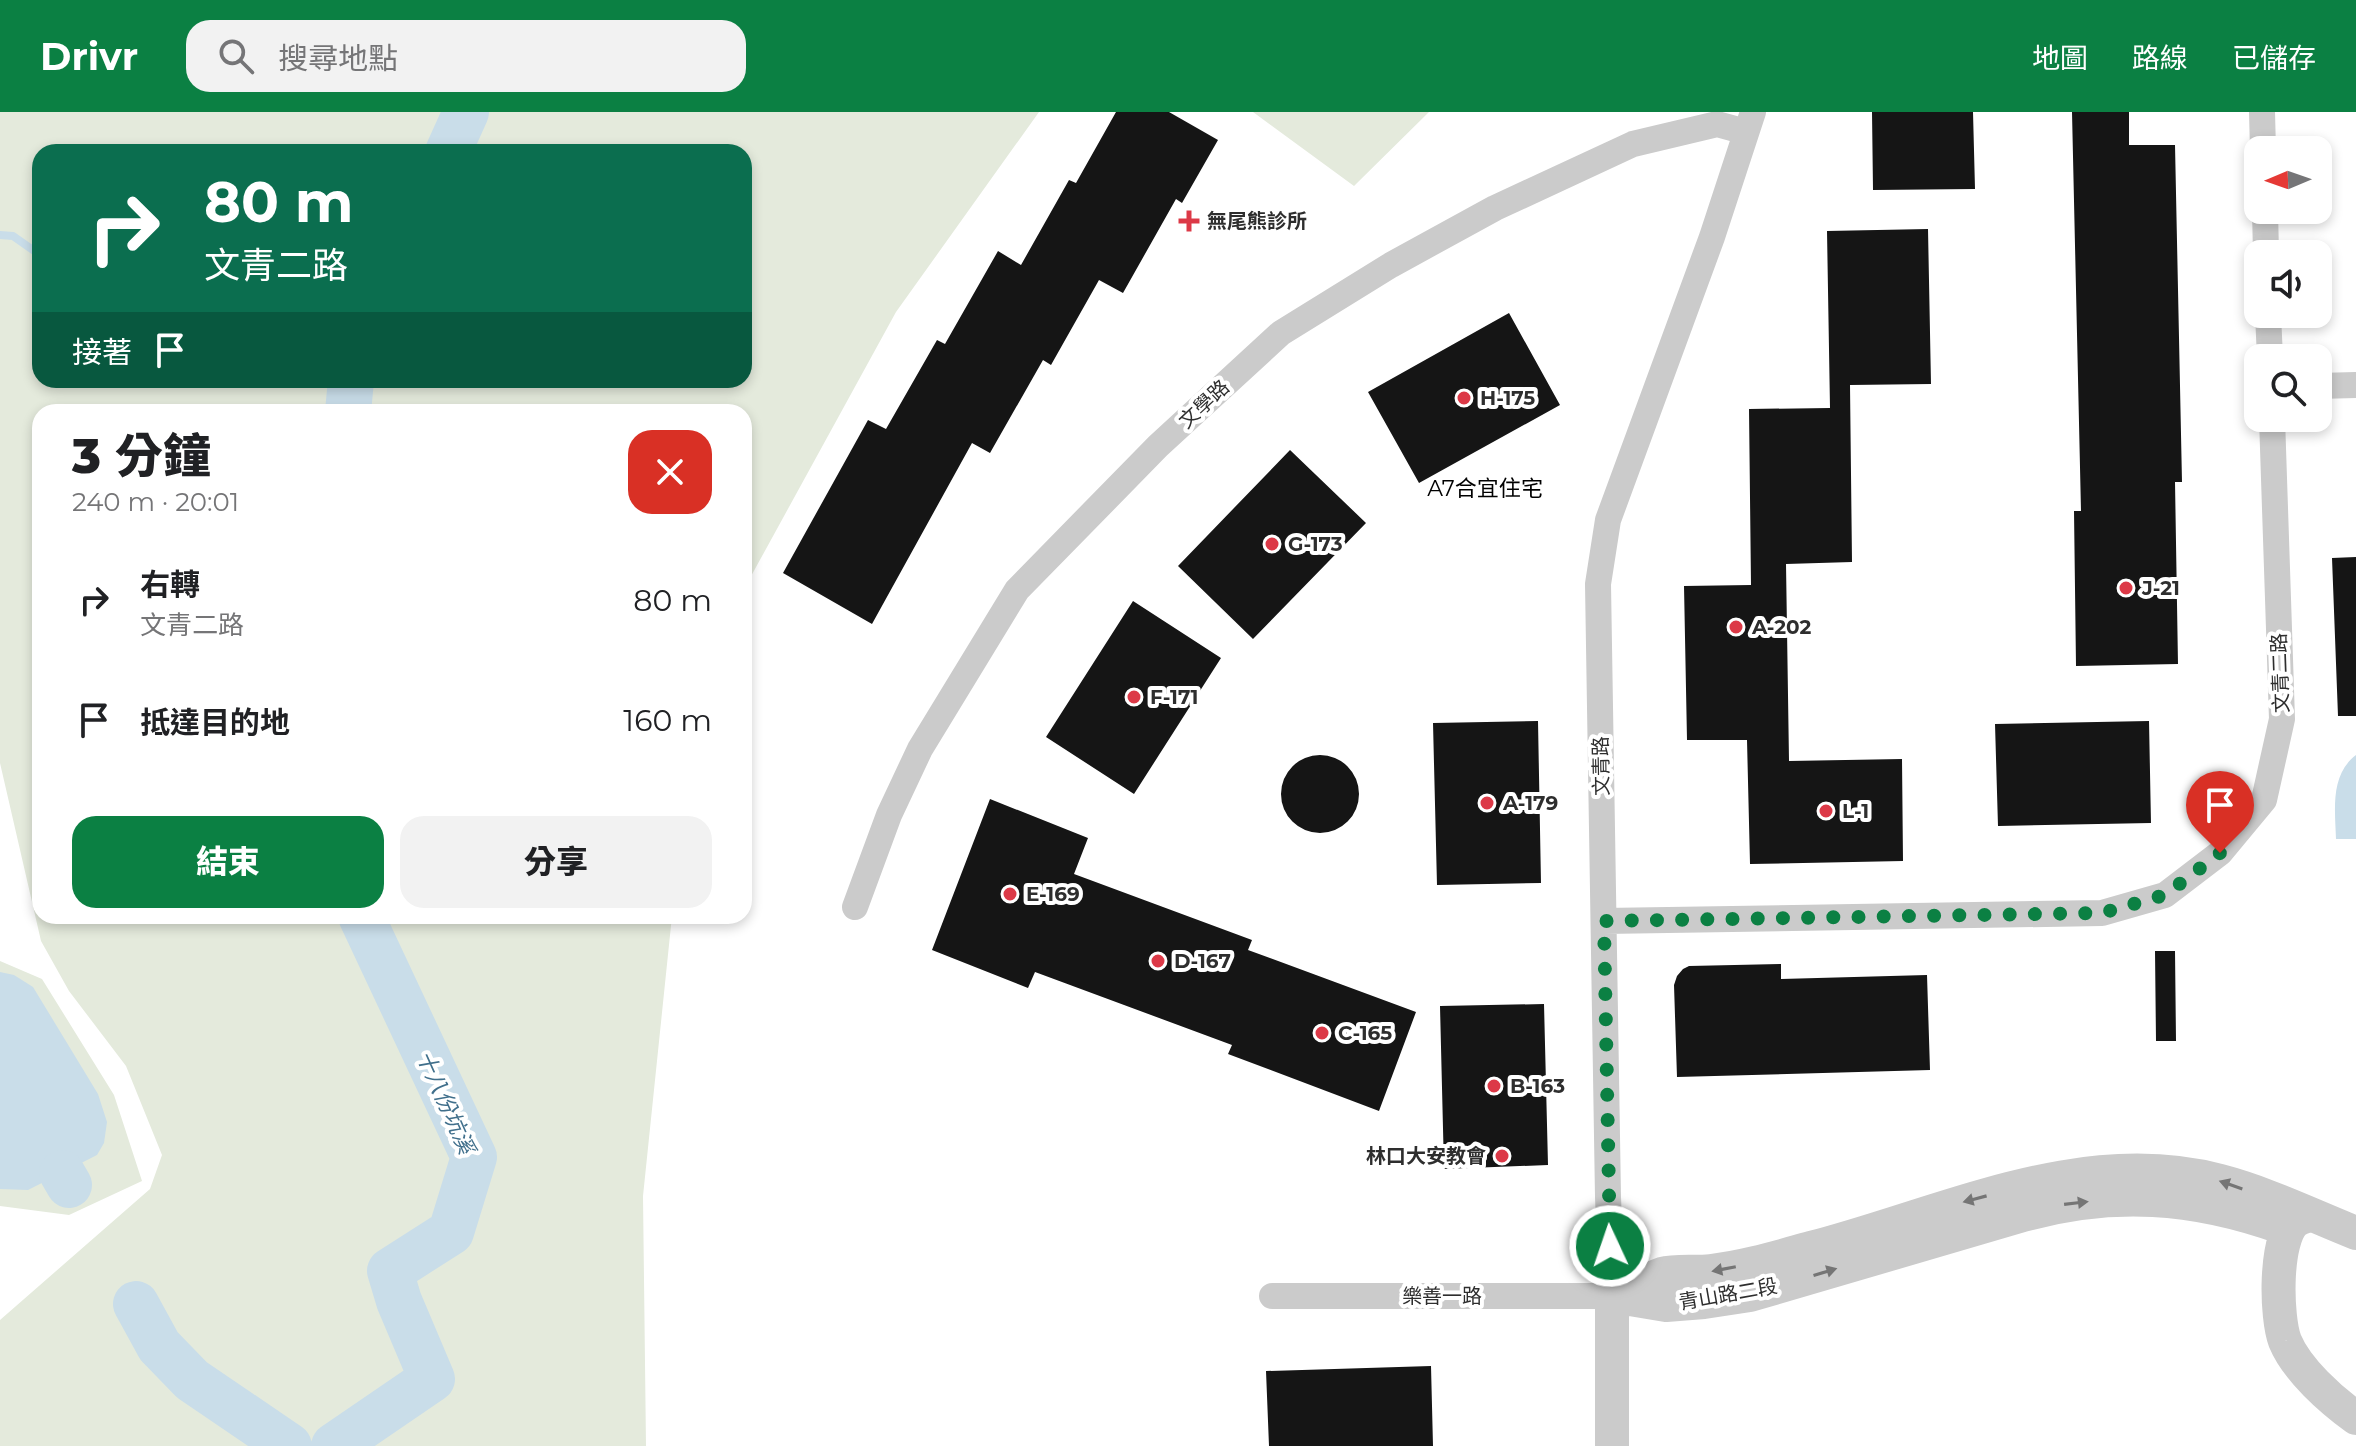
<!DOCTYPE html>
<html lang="zh-TW">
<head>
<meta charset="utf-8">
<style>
	:root { --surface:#fff; --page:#f2f2f2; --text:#202124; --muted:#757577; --accent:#0b8043 }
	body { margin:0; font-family:Montserrat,"Noto Sans TC",sans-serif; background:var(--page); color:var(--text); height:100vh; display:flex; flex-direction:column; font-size:30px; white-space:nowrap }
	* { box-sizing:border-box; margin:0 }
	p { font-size:26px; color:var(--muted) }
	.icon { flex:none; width:44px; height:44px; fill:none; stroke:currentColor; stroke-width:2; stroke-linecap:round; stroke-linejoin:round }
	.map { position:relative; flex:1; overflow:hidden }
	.drawer { position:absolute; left:32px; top:292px; width:720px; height:520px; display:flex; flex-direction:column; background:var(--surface); border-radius:24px; box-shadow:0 4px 12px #0003 }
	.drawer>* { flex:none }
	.banner { position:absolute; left:32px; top:32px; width:720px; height:244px; border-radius:24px; box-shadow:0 4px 12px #0003; background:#0b6e4f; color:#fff; overflow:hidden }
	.needle { width:52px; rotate:268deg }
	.fabs { position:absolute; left:2244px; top:24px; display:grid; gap:16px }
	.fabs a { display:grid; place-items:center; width:88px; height:88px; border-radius:16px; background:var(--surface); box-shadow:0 4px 12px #0003; font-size:40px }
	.pin { position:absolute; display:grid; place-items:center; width:68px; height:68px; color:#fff; margin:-82px -34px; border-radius:50% 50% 50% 0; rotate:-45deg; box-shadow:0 0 8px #0007 }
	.pin .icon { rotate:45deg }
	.me { position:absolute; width:88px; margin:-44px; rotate:357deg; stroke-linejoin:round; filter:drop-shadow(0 0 6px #0008) }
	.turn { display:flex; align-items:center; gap:28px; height:168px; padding:0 40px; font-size:36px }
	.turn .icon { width:104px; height:104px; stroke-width:2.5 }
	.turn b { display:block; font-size:56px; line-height:68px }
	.then { display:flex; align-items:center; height:76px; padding:0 40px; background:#0003; gap:16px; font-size:30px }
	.round { display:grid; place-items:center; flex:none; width:84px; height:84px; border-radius:24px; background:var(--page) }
	.headline { display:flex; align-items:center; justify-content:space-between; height:136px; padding:0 40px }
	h1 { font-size:48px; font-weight:800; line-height:60px }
	.cta { display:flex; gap:16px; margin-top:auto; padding:16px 40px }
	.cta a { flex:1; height:92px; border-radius:24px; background:var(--accent); color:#fff; font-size:32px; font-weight:800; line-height:92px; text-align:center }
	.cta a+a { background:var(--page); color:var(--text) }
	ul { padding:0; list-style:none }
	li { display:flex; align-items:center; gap:24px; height:120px; padding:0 40px }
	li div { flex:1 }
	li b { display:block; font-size:30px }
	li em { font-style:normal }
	header { display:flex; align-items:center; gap:48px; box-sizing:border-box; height:112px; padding:0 40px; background:var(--accent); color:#fff }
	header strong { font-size:38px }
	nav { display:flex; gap:44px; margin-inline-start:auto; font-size:28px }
	.search { width:560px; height:72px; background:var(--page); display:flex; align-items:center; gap:20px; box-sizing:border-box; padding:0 28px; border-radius:24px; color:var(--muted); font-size:30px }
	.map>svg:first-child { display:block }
	.green { fill:#e4eadc; fill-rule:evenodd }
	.water { fill:#c9dde9 }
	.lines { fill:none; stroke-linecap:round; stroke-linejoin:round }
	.stream { stroke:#c9dde9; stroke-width:8 }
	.river { stroke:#c9dde9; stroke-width:46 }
	.building { fill:#151515 }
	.minor { stroke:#cbcbcb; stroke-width:26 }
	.tertiary { stroke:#cbcbcb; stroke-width:34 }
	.oneway { fill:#757575 }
	.route { stroke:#0b8043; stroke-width:14; stroke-dasharray:0 25.2 }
	.poi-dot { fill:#dc3947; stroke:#fff; stroke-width:3 }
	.labels { text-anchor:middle; stroke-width:8; stroke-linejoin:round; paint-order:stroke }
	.poi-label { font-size:20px; font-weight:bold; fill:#2e2e2e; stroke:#fff; text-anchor:start }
	.street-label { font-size:20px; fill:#2e2e2e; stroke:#fff }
	.neighbourhood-label { font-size:22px; fill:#000; stroke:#fff }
	.water-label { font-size:22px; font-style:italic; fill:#406f8b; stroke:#fff }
</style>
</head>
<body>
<header>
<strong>Drivr</strong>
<div class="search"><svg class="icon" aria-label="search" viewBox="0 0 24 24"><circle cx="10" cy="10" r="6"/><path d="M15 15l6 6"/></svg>搜尋地點</div>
<nav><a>地圖</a><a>路線</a><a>已儲存</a></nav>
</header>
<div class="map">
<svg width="2356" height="1334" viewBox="0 0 2356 1334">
	<rect width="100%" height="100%" fill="#fff"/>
	<path class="green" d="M 0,0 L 1039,0 L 896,200 L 744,477 L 744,300 L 40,300 L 40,804 L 672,804 L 643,1084 L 646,1334 L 0,1334 L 0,1208 L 150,1077 L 162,1043 L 126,954 L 69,879 L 41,829 L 0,651 ZM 40,40 L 744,40 L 744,268 L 40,268 Z
		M 1253,0 L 1429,0 L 1354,74 Z
		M 0,849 L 42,867 L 114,983 L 142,1069 L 69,1103 L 0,1094 Z"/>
	<path class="water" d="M 2356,643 L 2356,727 L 2336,727 C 2335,697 2330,663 2356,643 Z
		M 0,860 L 14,863 L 33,875 L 98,982 L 107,1010 L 104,1031 L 97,1043 L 28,1078 L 0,1077 Z"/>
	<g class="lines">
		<path class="stream" d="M 419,40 L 452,33
			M 0,123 L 13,124 L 40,143"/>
		<path class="river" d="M 448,40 L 466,0
			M 348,300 L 351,268
			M 62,1061 L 69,1073
			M 136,1192 L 159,1234 L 192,1268 L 289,1334
			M 334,1334 L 432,1267 L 399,1189 L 390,1159 L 451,1120 L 474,1045 L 361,804"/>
	</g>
	<path class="building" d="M 1116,0 L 1169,0 L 1218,28 L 1182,91 L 1176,87 L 1123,181 L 1099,168 L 1051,253 L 1043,248 L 990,341 L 972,331 L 872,512 L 783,461 L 868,308 L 886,317 L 937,228 L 945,232 L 998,139 L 1021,153 L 1069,68 L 1076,71 Z
		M 1872,0 L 1973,0 L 1975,77 L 1873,78 Z
		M 2072,0 L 2129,0 L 2129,33 L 2175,33 L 2182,370 L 2175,370 L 2178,552 L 2076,554 L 2074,399 L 2081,399 Z
		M 1928,117 L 1931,272 L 1850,273 L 1852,450 L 1786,452 L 1789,649 L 1902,647 L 1903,749 L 1750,752 L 1747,628 L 1687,628 L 1684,474 L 1751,473 L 1749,297 L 1830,296 L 1827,119 Z
		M 1509,201 L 1560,293 L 1419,371 L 1368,280 Z
		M 1290,338 L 1366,411 L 1253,527 L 1178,454 Z
		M 2356,445 L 2356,604 L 2338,604 L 2332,446 Z
		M 1133,489 L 1221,546 L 1134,682 L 1046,625 Z
		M 1538,609 L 1541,771 L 1437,773 L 1433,611 Z
		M 2149,609 L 2151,711 L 1998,714 L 1995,612 Z
		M1281 682a39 39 0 1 1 78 0a39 39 0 1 1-78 0Z
		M 990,687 L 1088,726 L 1074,762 L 1252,828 L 1248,838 L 1416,900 L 1379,999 L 1228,942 L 1232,933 L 1035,860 L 1028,876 L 932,838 Z
		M 2155,839 L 2175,839 L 2176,929 L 2156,929 Z
		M 1781,852 L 1781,867 L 1927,863 L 1930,958 L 1677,965 L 1674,873 L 1677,864 L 1683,857 L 1689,854 Z
		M 1544,892 L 1548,1053 L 1444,1057 L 1440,894 Z
		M 1431,1254 L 1433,1334 L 1269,1334 L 1266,1259 Z"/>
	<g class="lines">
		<path class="minor" d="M 2262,0 L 2263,38
			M 2265,98 L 2266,142
			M 2268,202 L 2270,246
			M 2318,274 L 2356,273
			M 855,795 L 889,703 L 920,637 L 1017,478 L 1158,334 L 1281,221 L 1391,153 L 1495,96 L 1633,32 L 1717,12 L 1746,20
			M 1604,809 L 2102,801 L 2165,783 L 2220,741 L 2264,688 L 2282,607 L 2272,306
			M 1272,1184 L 1612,1184 L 1608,1085 L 1598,472 L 1608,408 L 1712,125 L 1753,0"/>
		<path class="tertiary" d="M 2306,1104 C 2303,1105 2298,1107 2295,1109 C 2274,1127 2276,1205 2285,1229 C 2297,1258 2331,1288 2356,1306
			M 1612,1184 C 1628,1177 1645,1168 1662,1162 C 1677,1158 1695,1161 1711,1159 C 1745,1155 1778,1145 1811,1136 C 1942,1102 2082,1032 2220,1069 C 2266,1081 2311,1103 2356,1121
			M 1612,1184 L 1666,1193 L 1704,1190 L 1750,1183 L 2023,1103 C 2113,1078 2194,1084 2281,1115
			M 1612,1184 L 1612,1334"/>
	</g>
	<defs><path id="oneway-solid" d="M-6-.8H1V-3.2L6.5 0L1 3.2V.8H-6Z" transform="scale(2)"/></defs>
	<g class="oneway">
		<use href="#oneway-solid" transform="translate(2231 1073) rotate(-161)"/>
		<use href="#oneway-solid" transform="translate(1975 1087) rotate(165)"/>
		<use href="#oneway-solid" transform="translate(2076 1091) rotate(-7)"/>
		<use href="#oneway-solid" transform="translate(1724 1157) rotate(169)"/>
		<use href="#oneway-solid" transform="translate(1825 1160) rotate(-17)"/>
	</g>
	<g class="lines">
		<path class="route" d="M 1610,1134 L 1604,809 L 2102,801 L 2165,783 L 2220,741"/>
	</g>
	<g class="poi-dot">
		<path d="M1185 97h8v8h8v8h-8v8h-8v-8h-8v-8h8z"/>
		<circle cx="1464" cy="286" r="8"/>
		<circle cx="1272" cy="432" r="8"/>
		<circle cx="2126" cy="476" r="8"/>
		<circle cx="1736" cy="515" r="8"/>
		<circle cx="1134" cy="585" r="8"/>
		<circle cx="1487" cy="691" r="8"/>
		<circle cx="1826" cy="699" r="8"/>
		<circle cx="1010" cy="782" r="8"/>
		<circle cx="1158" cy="849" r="8"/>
		<circle cx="1322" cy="921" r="8"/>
		<circle cx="1494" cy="974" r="8"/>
		<circle cx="1502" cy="1044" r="8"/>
	</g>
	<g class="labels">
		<g class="poi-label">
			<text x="1207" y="116">無尾熊診所</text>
			<text x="1480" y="293">H-175</text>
			<text x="1288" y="439">G-173</text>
			<text x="2142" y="483">J-21</text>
			<text x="1752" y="522">A-202</text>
			<text x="1150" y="592">F-171</text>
			<text x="1503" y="698">A-179</text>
			<text x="1842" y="706">L-1</text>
			<text x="1026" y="789">E-169</text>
			<text x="1174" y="856">D-167</text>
			<text x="1338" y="928">C-165</text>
			<text x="1510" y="981">B-163</text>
			<text x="1486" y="1051" text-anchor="end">林口大安教會</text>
		</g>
		<g class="street-label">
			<text transform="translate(1204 292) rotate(-43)" y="7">文學路</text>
			<text transform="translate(2280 561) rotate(-92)" y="7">文青二路</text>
			<text transform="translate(1601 654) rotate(-91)" y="7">文青路</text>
			<text transform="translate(1728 1182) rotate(-10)" y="7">青山路二段</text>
			<text x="1442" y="1191">樂善一路</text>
		</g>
		<g class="neighbourhood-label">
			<text x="1485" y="384">A7合宜住宅</text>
		</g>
		<g class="water-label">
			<text transform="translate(446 990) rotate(66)" y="8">十八份坑溪</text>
		</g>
	</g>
</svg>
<div class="fabs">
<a><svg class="needle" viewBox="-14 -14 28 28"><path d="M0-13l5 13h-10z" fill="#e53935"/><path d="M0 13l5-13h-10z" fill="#757577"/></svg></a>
<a><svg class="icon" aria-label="sound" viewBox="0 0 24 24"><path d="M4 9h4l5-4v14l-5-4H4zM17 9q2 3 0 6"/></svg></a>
<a><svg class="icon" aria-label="search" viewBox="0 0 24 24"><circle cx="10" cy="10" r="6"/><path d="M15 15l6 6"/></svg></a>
</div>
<div class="pin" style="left:2220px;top:741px;background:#d93025"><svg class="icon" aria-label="arrive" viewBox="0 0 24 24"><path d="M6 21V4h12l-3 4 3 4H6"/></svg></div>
<svg class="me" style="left:1610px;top:1134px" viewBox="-20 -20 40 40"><circle r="17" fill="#0b8043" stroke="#fff" stroke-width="3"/><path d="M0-11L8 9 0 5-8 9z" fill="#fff"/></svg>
<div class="banner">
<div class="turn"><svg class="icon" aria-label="right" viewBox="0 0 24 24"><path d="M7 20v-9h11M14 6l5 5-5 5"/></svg><div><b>80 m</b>文青二路</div></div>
<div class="then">接著<svg class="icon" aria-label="arrive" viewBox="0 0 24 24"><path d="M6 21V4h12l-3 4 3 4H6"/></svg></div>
</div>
<section class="drawer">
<div class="headline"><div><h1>3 分鐘</h1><p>240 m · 20:01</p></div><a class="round" style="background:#d93025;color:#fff"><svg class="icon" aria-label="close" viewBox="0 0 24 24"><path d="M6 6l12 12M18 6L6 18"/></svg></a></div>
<ul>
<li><svg class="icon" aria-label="right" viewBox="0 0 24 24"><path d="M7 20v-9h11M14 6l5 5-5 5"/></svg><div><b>右轉</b><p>文青二路</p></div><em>80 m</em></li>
<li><svg class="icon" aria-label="arrive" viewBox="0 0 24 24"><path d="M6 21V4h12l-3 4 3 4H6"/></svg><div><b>抵達目的地</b></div><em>160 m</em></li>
</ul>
<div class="cta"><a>結束</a><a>分享</a></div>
</section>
</div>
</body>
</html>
